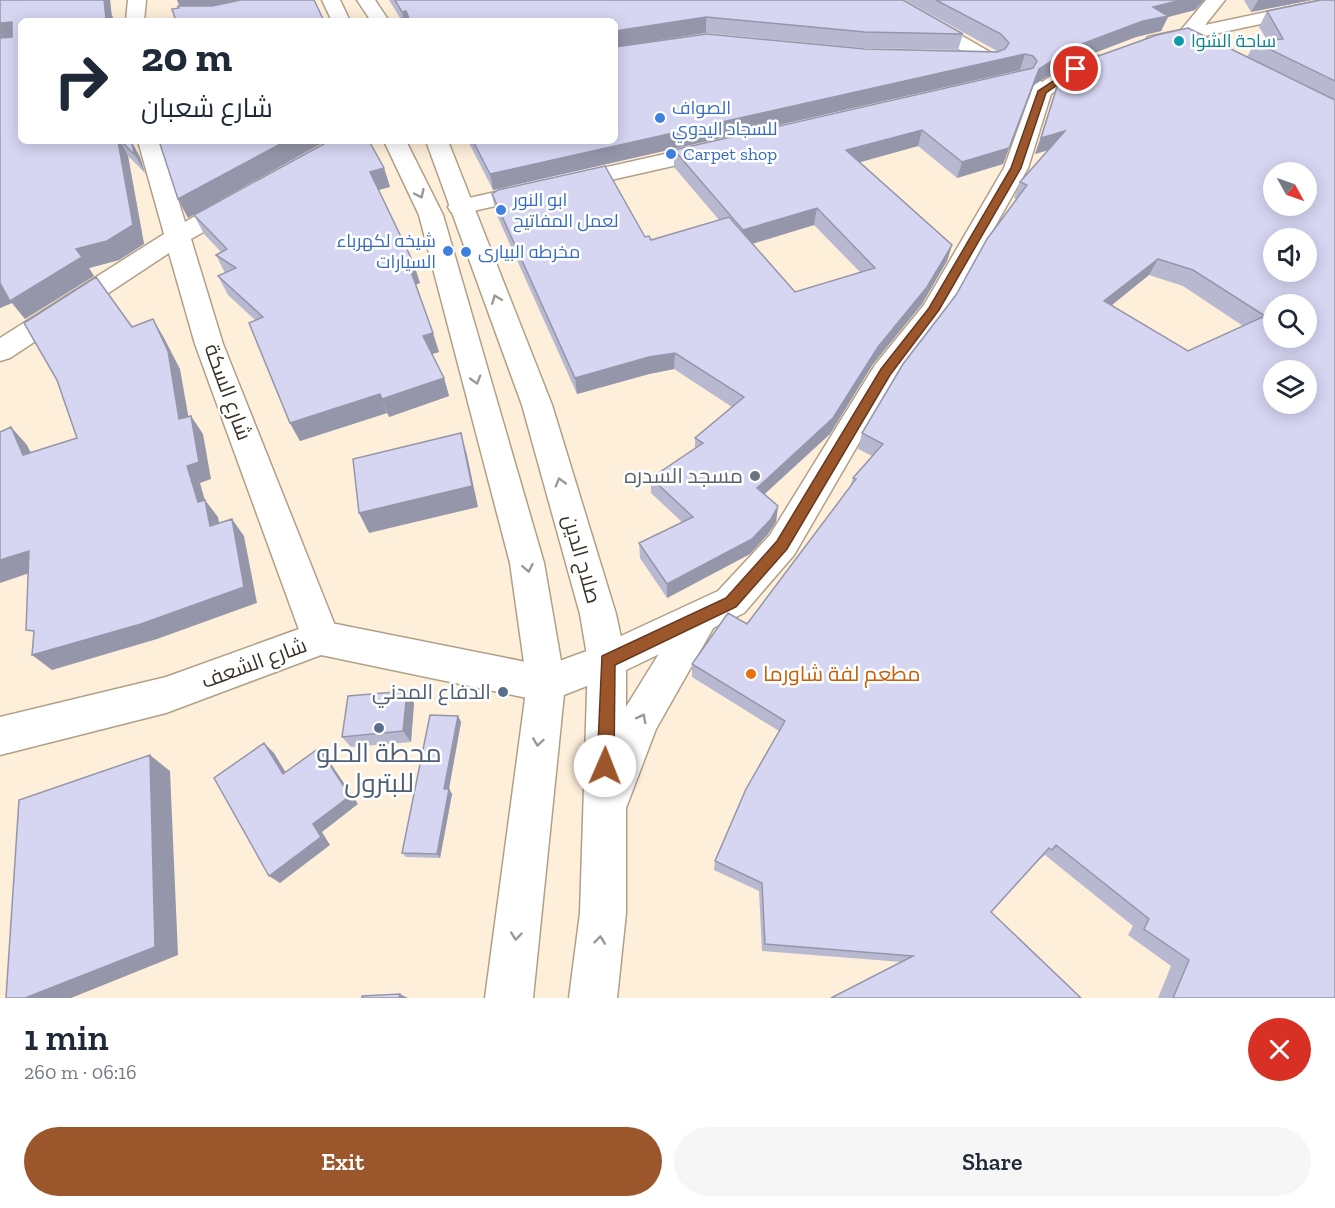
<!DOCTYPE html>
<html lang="en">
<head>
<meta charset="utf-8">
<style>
	:root { --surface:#fff; --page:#f6f6f7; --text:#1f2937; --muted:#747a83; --accent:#9c562c }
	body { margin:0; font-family:"Zilla Slab",Cairo,serif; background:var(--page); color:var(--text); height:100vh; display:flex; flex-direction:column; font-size:22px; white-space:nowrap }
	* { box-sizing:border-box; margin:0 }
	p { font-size:20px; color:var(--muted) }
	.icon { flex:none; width:33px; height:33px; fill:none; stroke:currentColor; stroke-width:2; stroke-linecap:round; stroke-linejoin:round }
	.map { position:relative; height:998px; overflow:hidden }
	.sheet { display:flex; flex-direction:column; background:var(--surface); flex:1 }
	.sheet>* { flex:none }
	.top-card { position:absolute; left:18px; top:18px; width:600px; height:126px; border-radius:9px; box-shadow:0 3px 15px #0003; background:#fff; color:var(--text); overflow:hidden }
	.needle { width:39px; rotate:130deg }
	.tools { position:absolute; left:1263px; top:162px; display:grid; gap:12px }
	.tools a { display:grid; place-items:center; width:54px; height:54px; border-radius:50%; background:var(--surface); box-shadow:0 3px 15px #0003; font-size:30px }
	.pin { position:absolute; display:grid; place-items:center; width:51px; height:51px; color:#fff; margin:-26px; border:3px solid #fff; border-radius:50%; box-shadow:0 2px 6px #0007 }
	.me { position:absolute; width:66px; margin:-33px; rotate:1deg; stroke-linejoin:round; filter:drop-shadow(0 0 4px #0008) }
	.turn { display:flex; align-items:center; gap:21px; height:126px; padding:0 24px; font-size:27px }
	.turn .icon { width:78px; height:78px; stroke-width:2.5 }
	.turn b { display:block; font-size:42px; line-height:51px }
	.round { display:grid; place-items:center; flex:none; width:63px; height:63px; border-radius:32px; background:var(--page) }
	.headline { display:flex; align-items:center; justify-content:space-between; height:102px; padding:0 24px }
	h1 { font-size:36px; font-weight:600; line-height:45px }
	.button { display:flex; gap:12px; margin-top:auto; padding:12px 24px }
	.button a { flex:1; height:69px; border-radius:36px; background:var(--accent); color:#fff; font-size:24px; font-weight:600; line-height:69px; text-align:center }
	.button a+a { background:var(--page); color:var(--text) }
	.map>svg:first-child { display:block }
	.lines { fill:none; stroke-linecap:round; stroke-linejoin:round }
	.minor-casing { stroke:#b1a087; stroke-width:3 }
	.tertiary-casing { stroke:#b1a087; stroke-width:3 }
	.trunk-casing { stroke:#b1a087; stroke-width:3 }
	.minor { fill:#fff; fill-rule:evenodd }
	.tertiary { fill:#fff; fill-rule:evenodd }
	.trunk { fill:#fff; fill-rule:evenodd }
	.wall { fill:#b8b8d1; fill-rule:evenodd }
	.shaded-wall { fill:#9696aa }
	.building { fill:#d6d6f3; stroke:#9696aa; stroke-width:1.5; fill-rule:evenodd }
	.oneway { stroke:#9c9994 }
	.route { fill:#9c562c; stroke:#65381d; stroke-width:1.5 }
	.culture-dot { fill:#0f9aa8; stroke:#fff; stroke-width:2 }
	.shop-dot { fill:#3f7fe0; stroke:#fff; stroke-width:2 }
	.worship-dot { fill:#6b7280; stroke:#fff; stroke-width:2 }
	.food-dot { fill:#e8710a; stroke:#fff; stroke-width:2 }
	.service-dot { fill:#5c6f8a; stroke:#fff; stroke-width:2 }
	.labels { text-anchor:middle; stroke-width:5; stroke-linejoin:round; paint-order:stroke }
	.far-culture-label { font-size:18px; fill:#0d838f; stroke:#fff; text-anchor:start }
	.far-shop-label { font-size:18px; fill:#366cbe; stroke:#fff; text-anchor:start }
	.street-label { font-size:21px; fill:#3a3328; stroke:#fff }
	.worship-label { font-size:21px; fill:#5b616d; stroke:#fff; text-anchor:end }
	.food-label { font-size:21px; fill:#c56008; stroke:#fff; text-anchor:start }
	.service-label { font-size:21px; fill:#4e5e75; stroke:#fff; text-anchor:end }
	.near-service-label { font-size:26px; fill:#4e5e75; stroke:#fff }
</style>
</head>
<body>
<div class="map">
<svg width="1335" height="998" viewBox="0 0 1335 998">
	<rect width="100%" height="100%" fill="#feefda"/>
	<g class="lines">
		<g class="minor-casing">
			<path id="minor" d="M 128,0 L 146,0 L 144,21 L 126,21 Z
				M 878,0 L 900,0 L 1042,82 C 1059,71 1084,51 1105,57 L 1108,61 L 1105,65 L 1083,73 L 1051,94 L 1028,168 L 948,310 L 896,379 L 794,555 L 744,613 L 620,673 L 546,702 L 532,697 L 527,684 L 532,671 L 595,648 L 718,591 L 770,535 L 875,365 L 924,305 L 1004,168 L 1031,93 Z
				M 1206,0 L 1225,0 L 1205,25 L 1323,0 L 1335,0 L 1335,8 L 1200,37 L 1199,43 C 1191,45 1186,41 1179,42 C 1168,42 1159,48 1148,45 L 1145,41 L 1148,37 L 1181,30 Z
				M 138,141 L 160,141 L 185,222 C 203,212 226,193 247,198 L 250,203 L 247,208 L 191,239 L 223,344 L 340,638 L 334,650 L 321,655 L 308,650 L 302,638 L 195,344 L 169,253 L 10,358 L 0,361 L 0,338 L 164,234 Z
				M 718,142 L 726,144 L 729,149 L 726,154 L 460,214 L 451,212 L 448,207 L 451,202 L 460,200 Z"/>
		</g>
		<g class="tertiary-casing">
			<path id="tertiary" d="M 321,621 L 546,666 L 560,671 L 565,684 L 560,697 L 546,702 L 321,655 L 166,713 L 0,755 L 0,717 L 166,677 Z"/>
		</g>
		<g class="trunk-casing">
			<path id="trunk" d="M 322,0 L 340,0 L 350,21 L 332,21 Z
				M 357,0 L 375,0 L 389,21 L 371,21 Z
				M 384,141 L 406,141 L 443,215 L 544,563 L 565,684 L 533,998 L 485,998 L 527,684 L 510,563 L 419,215 Z
				M 426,141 L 448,141 L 552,405 L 616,614 L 626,661 L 626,707 L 689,605 L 702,600 L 715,605 L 720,616 L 656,729 L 626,808 L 626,913 L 617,998 L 569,998 L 580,913 L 588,661 L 580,614 L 522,405 Z"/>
		</g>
		<use href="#minor" class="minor"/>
		<use href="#tertiary" class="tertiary"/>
		<use href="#trunk" class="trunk"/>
	</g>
	<path class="wall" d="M 0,0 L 110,0 L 112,18 L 114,21 L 21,21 L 21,141 L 131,141 L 140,157 L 145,173 L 128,156 L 144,244 L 119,260 L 89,268 L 94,276 L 25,319 L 12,303 L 0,308 Z
		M 389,0 L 903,0 L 963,34 L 958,50 L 862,48 L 706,33 L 615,21 L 402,21 Z
		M 905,0 L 1204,0 L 1195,10 L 1168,17 L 1161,31 L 1136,37 L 1068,63 L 1034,85 L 1003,164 L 957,178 L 918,146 L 859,162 L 952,245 L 947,261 L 922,304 L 873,364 L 830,434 L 764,494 L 778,506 L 776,522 L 768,534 L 750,554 L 667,598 L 640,558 L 639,543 L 682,522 L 651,493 L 651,478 L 695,448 L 695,438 L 732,407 L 674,369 L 649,374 L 577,394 L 495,211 L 492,194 L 645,237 L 651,240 L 719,220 L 674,167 L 674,150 L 1023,71 L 1020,70 L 493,190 L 468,141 L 615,141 L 865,49 L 997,51 ZM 814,225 L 860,272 L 795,292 L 752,243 Z
		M 1244,0 L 1312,0 L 1251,12 Z
		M 1335,0 L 1335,998 L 1158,998 L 1171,966 L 1128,935 L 1133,926 L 1045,855 L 1040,859 L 991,912 L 902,962 L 762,951 L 759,891 L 714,870 L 715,861 L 779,731 L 692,677 L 692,664 L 747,624 L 850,487 L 853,478 L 872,456 L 858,449 L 862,433 L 956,295 L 1016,199 L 1014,198 L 1020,182 L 1048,150 L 1035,154 L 1059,80 L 1247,57 L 1255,42 L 1267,40 L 1259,27 L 1267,11 ZM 1149,275 L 1183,286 L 1243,326 L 1188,351 L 1111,305 Z
		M 384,168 L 390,187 L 378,190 L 420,283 L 416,284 L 439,352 L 432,354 L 444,378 L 449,396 L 389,417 L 387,413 L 300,441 L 290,423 L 255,320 L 228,295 L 218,276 L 225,273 L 216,255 L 221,252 L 204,234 L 194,215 Z
		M 407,691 L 414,703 L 411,742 L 351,747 L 342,737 Z
		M 458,716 L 461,722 L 449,789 L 452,794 L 440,858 L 406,857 L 402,853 Z"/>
	<path class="shaded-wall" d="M 104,0 L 110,0 L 112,18 L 114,21 L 107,21 L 106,18 Z
		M 177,0 L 256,0 L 184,17 Z
		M 1181,0 L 1204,0 L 1195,10 L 1168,17 L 1161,31 L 1136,37 L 1068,63 L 1034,85 L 1003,164 L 957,178 L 962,162 L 1039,69 L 1074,47 L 1153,7 Z
		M 1258,0 L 1312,0 L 1251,12 Z
		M 406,11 L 409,21 L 404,21 L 402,12 Z
		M 706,17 L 706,33 L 615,47 L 615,31 Z
		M 12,22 L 21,37 L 0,42 L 0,23 Z
		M 1025,54 L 1020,70 L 493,190 L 490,174 Z
		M 922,130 L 918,146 L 843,167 L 846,150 Z
		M 1065,131 L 1059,147 L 1035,154 L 1041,138 Z
		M 118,141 L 120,141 L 128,156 L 144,244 L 119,260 L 89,268 L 94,276 L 25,319 L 12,303 L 0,308 L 0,283 L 76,249 Z
		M 131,141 L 140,157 L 145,173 L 135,155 Z
		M 286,141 L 326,141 L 188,218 L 178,199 Z
		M 384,168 L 390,187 L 375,191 L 370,172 Z
		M 817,208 L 814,225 L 742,247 L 743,230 Z
		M 952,245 L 947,261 L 922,304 L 873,364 L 830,434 L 755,503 L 757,488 L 878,347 Z
		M 1158,259 L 1149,275 L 1096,318 L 1104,301 Z
		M 414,264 L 420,283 L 415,285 L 409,266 Z
		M 153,319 L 164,338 L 180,369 L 192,437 L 179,419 Z
		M 433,333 L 439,352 L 429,355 L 423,336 Z
		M 675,353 L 674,369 L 649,374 L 577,394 L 575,378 L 649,357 Z
		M 444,378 L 449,396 L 389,417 L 382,399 Z
		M 380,394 L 387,413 L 300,441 L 290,423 Z
		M 191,416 L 203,434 L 211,479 L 200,483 L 206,504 L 205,500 L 218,517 L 223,543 L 210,526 L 198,502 L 187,466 Z
		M 11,427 L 27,445 L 40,472 L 23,455 Z
		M 461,433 L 467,455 L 478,507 L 369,533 L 359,513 Z
		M 778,506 L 776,522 L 768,534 L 750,554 L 667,598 L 667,584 Z
		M 232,519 L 244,536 L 257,603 L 157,639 L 52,670 L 32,655 Z
		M 29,551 L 47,567 L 0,583 L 0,560 Z
		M 407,691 L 414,703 L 411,742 L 403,731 Z
		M 458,716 L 461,722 L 448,794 L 444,789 Z
		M 264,743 L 274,753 L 292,783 L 283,774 Z
		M 319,748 L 327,758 L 358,804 L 322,832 L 330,845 L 280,883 L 269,876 L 313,824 Z
		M 150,755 L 170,771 L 178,955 L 71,998 L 25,998 Z
		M 449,789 L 452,794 L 440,858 L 437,854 Z
		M 400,994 L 408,998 L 399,998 Z"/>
	<path class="building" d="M 0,0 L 104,0 L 106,18 L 112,17 L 112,21 L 21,21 L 21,141 L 118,141 L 133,225 L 107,241 L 76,249 L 82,257 L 10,301 L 0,283 L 0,38 L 12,37 L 12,22 L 0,23 Z
		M 241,0 L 314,0 L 324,21 L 176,21 L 172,9 L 179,8 L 178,6 L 212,6 Z
		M 395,0 L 903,0 L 963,34 L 865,32 L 706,17 L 615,31 L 615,21 L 410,21 L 406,11 L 402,12 Z
		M 936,0 L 1181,0 L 1153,7 L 1168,16 L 1143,21 L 1074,47 L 1039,69 L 1009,148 L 962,162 L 922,130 L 846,150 L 952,245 L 927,287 L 878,347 L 833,418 L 757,488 L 778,506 L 771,519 L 752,539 L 667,584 L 639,543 L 693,517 L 651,478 L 703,443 L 695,438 L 744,397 L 675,353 L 649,357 L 575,378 L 492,194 L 498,190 L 605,166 L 645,237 L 649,236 L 651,240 L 729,217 L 795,292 L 875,268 L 817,208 L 743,230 L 674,150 L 1033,68 L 1037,61 L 1033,56 L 1025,54 L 490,174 L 473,141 L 615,141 L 615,47 L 707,34 L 865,49 L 997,52 L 1005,49 L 1009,43 L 1001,34 Z
		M 1321,0 L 1335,0 L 1335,81 L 1255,42 L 1283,39 L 1267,11 Z
		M 1188,28 L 1335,100 L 1335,998 L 1173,998 L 1189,960 L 1144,929 L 1149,919 L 1056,845 L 1052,850 L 1049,848 L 991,912 L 1081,998 L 831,998 L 913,956 L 765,944 L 762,883 L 715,861 L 746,789 L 785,721 L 692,664 L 728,613 L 747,624 L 856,479 L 853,478 L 883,444 L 862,433 L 903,364 L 956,295 L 987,239 L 1027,185 L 1020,182 L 1065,131 L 1041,138 L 1059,80 L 1090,59 L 1157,35 ZM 1274,172 L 1306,172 L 1306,206 L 1274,206 ZM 1274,238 L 1306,238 L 1306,272 L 1274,272 ZM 1158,259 L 1193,270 L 1265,316 L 1188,351 L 1104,301 ZM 1274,304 L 1306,304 L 1306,338 L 1274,338 ZM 1274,370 L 1306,370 L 1306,404 L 1274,404 Z
		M 121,141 L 131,141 L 135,155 Z
		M 159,141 L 286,141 L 178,199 Z
		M 329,141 L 369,141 L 384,168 L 370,172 L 414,264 L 409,266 L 433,333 L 423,336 L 444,378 L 382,399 L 380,394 L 290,423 L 249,323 L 263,317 L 218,276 L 236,268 L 216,255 L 227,249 L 194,215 Z
		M 96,277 L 132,327 L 153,319 L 168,351 L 179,419 L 191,416 L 199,462 L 187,466 L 198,502 L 205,500 L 210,526 L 232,519 L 244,587 L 141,624 L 32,655 L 34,631 L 26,630 L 29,551 L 0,560 L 0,432 L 11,427 L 23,455 L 77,438 L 57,380 L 24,323 Z
		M 461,433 L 472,486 L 359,513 L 353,459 Z
		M 407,691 L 403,731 L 342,737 L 348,696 Z
		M 430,715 L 458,716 L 444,789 L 449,789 L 437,854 L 402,853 Z
		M 264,743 L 283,774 L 319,748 L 350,796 L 313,824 L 321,837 L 269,876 L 214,778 Z
		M 150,755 L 155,947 L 25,998 L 6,998 L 19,800 Z
		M 400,994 L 399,998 L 362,998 L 362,996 Z"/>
	<defs><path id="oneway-chevron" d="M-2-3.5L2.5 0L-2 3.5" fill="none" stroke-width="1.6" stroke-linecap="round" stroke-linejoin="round" transform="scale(1.5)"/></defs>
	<g class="oneway">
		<use href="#oneway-chevron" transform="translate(420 194) rotate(65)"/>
		<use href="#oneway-chevron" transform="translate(496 299) rotate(-111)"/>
		<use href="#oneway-chevron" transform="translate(476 380) rotate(74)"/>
		<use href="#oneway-chevron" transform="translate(560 482) rotate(-106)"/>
		<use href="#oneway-chevron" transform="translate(528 568) rotate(79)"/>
		<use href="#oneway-chevron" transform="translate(642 718) rotate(-63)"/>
		<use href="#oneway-chevron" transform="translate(538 742) rotate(98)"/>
		<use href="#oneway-chevron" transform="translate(516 936) rotate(96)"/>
		<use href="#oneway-chevron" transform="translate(600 940) rotate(-83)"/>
	</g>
	<path class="route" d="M 1073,68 L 1080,69 L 1046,93 L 1021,168 L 939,310 L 890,375 L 787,549 L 736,607 L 615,665 L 614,766 L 611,772 L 605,775 L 599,772 L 597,766 L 602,656 L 726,598 L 777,541 L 881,369 L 929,308 L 1011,168 L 1038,91 Z"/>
	<circle class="culture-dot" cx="1179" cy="41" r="6"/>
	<g class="shop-dot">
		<circle cx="660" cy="118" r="6"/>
		<circle cx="671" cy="154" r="6"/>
		<circle cx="501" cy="210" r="6"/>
		<circle cx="448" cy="251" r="6"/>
		<circle cx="466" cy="252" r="6"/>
	</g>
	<circle class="worship-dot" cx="755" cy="476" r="6"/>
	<circle class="food-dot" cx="751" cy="674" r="6"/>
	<g class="service-dot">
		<circle cx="503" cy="692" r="6"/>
		<circle cx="379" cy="728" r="6"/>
	</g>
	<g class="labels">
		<g class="far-culture-label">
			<text x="1191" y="47">ساحة الشوا</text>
		</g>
		<g class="far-shop-label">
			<text x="672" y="114">الصواف<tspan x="672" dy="21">للسجاد اليدوي</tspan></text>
			<text x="683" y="160">Carpet shop</text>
			<text x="513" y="206">ابو النور<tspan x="513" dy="21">لعمل المفاتيح</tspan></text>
			<text x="436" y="247" text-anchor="end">شيخه لكهرباء<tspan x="436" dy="21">السيارات</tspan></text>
			<text x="478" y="258">مخرطه البيارى</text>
		</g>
		<g class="street-label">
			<text transform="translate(228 392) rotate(70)" y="7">شارع السكة</text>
			<text transform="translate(582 559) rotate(74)" y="7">صلاح الدين</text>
			<text transform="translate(254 663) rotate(-20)" y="7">شارع الشعف</text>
		</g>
		<g class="worship-label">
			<text x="743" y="483">مسجد السدره</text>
		</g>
		<g class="food-label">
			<text x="763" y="681">مطعم لفة شاورما</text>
		</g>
		<g class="service-label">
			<text x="491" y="699">الدفاع المدني</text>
		</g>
		<g class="near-service-label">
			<text x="379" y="762">محطة الحلو<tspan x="379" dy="30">للبترول</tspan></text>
		</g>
	</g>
</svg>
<div class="tools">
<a><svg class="needle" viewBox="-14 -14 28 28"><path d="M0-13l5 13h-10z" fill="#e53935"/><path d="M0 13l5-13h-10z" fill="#747a83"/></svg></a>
<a><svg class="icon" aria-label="sound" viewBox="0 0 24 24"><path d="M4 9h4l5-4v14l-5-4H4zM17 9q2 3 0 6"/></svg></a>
<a><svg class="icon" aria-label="search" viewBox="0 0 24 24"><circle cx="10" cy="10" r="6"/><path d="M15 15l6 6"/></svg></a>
<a><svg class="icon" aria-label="layers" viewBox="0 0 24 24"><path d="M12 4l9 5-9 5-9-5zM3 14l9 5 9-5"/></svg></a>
</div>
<div class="pin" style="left:1076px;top:69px;background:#d93025"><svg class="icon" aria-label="arrive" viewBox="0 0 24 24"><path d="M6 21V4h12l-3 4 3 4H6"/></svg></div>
<svg class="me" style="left:605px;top:766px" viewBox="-20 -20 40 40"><circle r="19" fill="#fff"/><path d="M0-13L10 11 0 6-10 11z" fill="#9c562c"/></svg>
<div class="top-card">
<div class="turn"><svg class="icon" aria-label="right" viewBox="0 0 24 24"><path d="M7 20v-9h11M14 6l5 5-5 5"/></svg><div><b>20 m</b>شارع شعبان</div></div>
</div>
</div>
<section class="sheet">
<div class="headline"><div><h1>1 min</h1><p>260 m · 06:16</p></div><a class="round" style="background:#d93025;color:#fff"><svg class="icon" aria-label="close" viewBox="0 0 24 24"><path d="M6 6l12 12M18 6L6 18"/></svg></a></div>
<div class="button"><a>Exit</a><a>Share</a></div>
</section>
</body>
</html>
